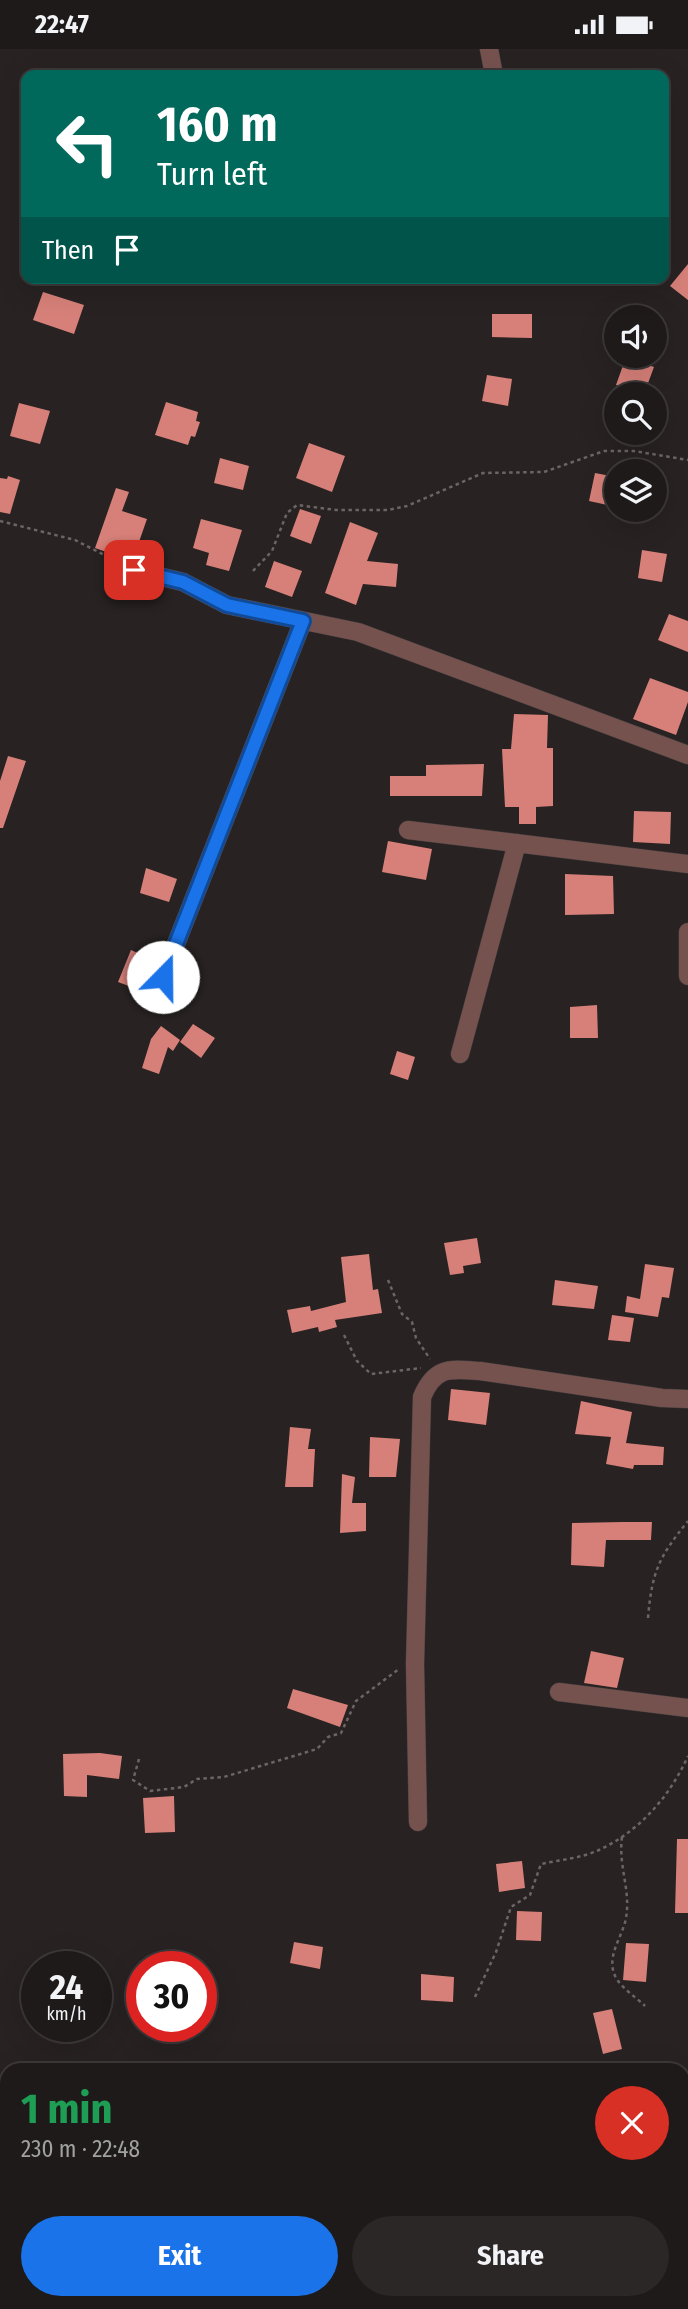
<!DOCTYPE html>
<html lang="en">
<head>
<meta charset="utf-8">
<style>
	:root { --surface:#1e1a1a; --page:#2b2727; --text:#f1f3f6; --muted:#a1a1a2; --line:#3c3839; --accent:#1a73e8 }
	body { margin:0; font-family:"Fira Sans Condensed",sans-serif; background:var(--page); color:var(--text); height:100vh; display:flex; flex-direction:column; font-size:26px; white-space:nowrap }
	* { box-sizing:border-box; margin:0 }
	p { font-size:23px; color:var(--muted) }
	.icon { flex:none; width:38px; height:38px; fill:none; stroke:currentColor; stroke-width:2; stroke-linecap:round; stroke-linejoin:round }
	.map { position:relative; flex:1; overflow:hidden }
	.drawer { position:absolute; left:0px; top:2014px; width:690px; height:247px; display:flex; flex-direction:column; background:var(--surface); border-radius:21px 21px 0 0; box-shadow:0 7px 28px #0002,0 0 0 2px var(--line) }
	.drawer>* { flex:none }
	.top-card { position:absolute; left:21px; top:21px; width:648px; height:214px; border-radius:14px; box-shadow:0 7px 28px #0002,0 0 0 2px var(--line); background:#00695c; color:#fff; overflow:hidden }
	.tools { position:absolute; left:604px; top:256px; display:grid; gap:14px }
	.tools a { display:grid; place-items:center; width:63px; height:63px; border-radius:50%; background:var(--surface); box-shadow:0 7px 28px #0002,0 0 0 2px var(--line); font-size:35px }
	.speed { position:absolute; left:21px; top:1902px; display:flex; gap:14px; font-size:35px; font-weight:700; text-align:center }
	.speed>* { display:grid; place-content:center; width:91px; height:91px; border-radius:50%; background:var(--surface); box-shadow:0 7px 28px #0002,0 0 0 2px var(--line); line-height:1 }
	.speed small { font-size:18px; font-weight:400 }
	.speed .limit { border:10px solid #d22; background:#fff; color:#111 }
	.pin { position:absolute; display:grid; place-items:center; width:60px; height:60px; color:#fff; margin:-30px; border-radius:14px; box-shadow:0 4px 10px #0006 }
	.me { position:absolute; width:77px; margin:-38px; rotate:22deg; stroke-linejoin:round; filter:drop-shadow(0 0 5px #0008) }
	.turn { display:flex; align-items:center; gap:24px; height:147px; padding:0 21px; font-size:32px }
	.turn .icon { width:91px; height:91px; stroke-width:2.5 }
	.turn b { display:block; font-size:49px; line-height:60px }
	.then { display:flex; align-items:center; height:66px; padding:0 21px; background:#0003; gap:14px; font-size:26px }
	.round { display:grid; place-items:center; flex:none; width:74px; height:74px; border-radius:37px; background:var(--page) }
	.overview { display:flex; align-items:center; justify-content:space-between; height:119px; padding:0 21px }
	h1 { font-size:42px; font-weight:700; line-height:52px; color:#1e9e55 }
	.action { display:flex; gap:14px; margin-top:auto; padding:14px 21px }
	.action a { flex:1; height:80px; border-radius:42px; background:var(--accent); color:#fff; font-size:28px; font-weight:700; line-height:80px; text-align:center }
	.action a+a { background:var(--page); color:var(--text) }
	.status { display:flex; justify-content:space-between; align-items:center; height:49px; padding:0 35px; background:var(--surface); direction:ltr }
	.status svg { height:19px; fill:currentColor }
	.map>svg:first-child { display:block }
	.building { fill:#d68079 }
	.lines { fill:none; stroke-linecap:round; stroke-linejoin:round }
	.minor-casing { stroke:#453f3f; stroke-width:19 }
	.path { stroke:#6b6565; stroke-width:2.5; stroke-dasharray:3.5 3.5; stroke-linecap:butt }
	.minor { stroke:#76524f; stroke-width:18 }
	.route-casing { stroke:#114b97; stroke-width:18 }
	.route { stroke:#1a73e8; stroke-width:12 }
</style>
</head>
<body>
<div class="status"><b>22:47</b><svg viewBox="0 0 49 12"><path d="M0 12V9h3v3zM5 12V6h3v6zM10 12V3h3v9zM15 12V0h3v12zM26 1h20v11H26zM47 4h2v5h-2z"/></svg></div>
<div class="map">
<svg width="688" height="2260" viewBox="0 0 688 2260">
	<rect width="100%" height="100%" fill="#282222"/>
	<path class="building" d="M 688,215 L 688,251 L 670,237 Z
		M 43,243 L 84,256 L 74,285 L 33,271 Z
		M 492,265 L 532,265 L 532,289 L 492,288 Z
		M 626,308 L 654,318 L 644,345 L 616,336 Z
		M 487,326 L 512,330 L 508,357 L 482,352 Z
		M 166,353 L 198,363 L 196,372 L 200,373 L 195,388 L 191,387 L 188,396 L 155,386 Z
		M 19,354 L 50,362 L 40,395 L 10,387 Z
		M 309,394 L 345,407 L 332,443 L 296,429 Z
		M 220,409 L 249,417 L 243,441 L 214,434 Z
		M 595,424 L 616,428 L 612,457 L 589,452 Z
		M 8,427 L 20,431 L 10,465 L 0,463 L 0,429 L 7,430 Z
		M 116,439 L 129,443 L 122,462 L 147,470 L 133,510 L 129,511 L 95,499 Z
		M 300,460 L 321,467 L 311,495 L 290,487 Z
		M 201,470 L 242,481 L 229,522 L 206,516 L 209,504 L 193,499 Z
		M 350,473 L 378,484 L 367,512 L 398,515 L 396,538 L 363,535 L 356,556 L 325,544 Z
		M 642,501 L 667,505 L 662,533 L 638,529 Z
		M 274,512 L 302,522 L 292,548 L 265,538 Z
		M 669,565 L 688,572 L 688,603 L 658,591 Z
		M 650,629 L 688,643 L 688,653 L 676,686 L 633,670 Z
		M 514,665 L 548,666 L 547,699 L 553,699 L 553,757 L 536,758 L 536,775 L 519,775 L 519,758 L 505,758 L 502,700 L 511,700 Z
		M 8,707 L 26,712 L 3,779 L 0,779 L 0,732 Z
		M 484,715 L 482,747 L 390,747 L 390,727 L 426,727 L 426,716 Z
		M 634,762 L 671,763 L 670,795 L 633,793 Z
		M 388,792 L 432,800 L 426,831 L 382,823 Z
		M 146,819 L 177,830 L 169,853 L 140,844 Z
		M 565,825 L 613,827 L 614,865 L 565,866 Z
		M 131,901 L 153,911 L 145,943 L 118,933 Z
		M 597,956 L 598,989 L 570,989 L 570,958 Z
		M 193,975 L 215,989 L 201,1009 L 180,993 Z
		M 161,977 L 180,991 L 173,1002 L 168,998 L 159,1025 L 142,1019 L 151,990 Z
		M 397,1002 L 415,1008 L 408,1031 L 390,1025 Z
		M 477,1189 L 481,1214 L 463,1217 L 464,1224 L 450,1226 L 444,1194 Z
		M 369,1205 L 373,1241 L 378,1240 L 382,1264 L 335,1271 L 337,1278 L 319,1283 L 318,1278 L 292,1284 L 287,1261 L 310,1257 L 311,1262 L 346,1253 L 341,1208 Z
		M 645,1215 L 674,1219 L 669,1249 L 662,1248 L 658,1268 L 625,1263 L 627,1247 L 640,1250 Z
		M 555,1231 L 598,1237 L 594,1260 L 552,1256 Z
		M 612,1266 L 634,1269 L 630,1293 L 608,1291 Z
		M 451,1340 L 490,1344 L 486,1376 L 448,1371 Z
		M 581,1352 L 632,1363 L 626,1394 L 664,1398 L 663,1416 L 634,1416 L 633,1420 L 606,1415 L 611,1388 L 575,1385 Z
		M 290,1378 L 311,1380 L 308,1400 L 315,1400 L 313,1438 L 285,1438 Z
		M 370,1388 L 400,1390 L 396,1428 L 369,1428 Z
		M 342,1425 L 355,1428 L 352,1454 L 366,1454 L 366,1482 L 340,1484 Z
		M 622,1473 L 652,1473 L 651,1491 L 606,1491 L 604,1518 L 571,1516 L 572,1474 Z
		M 591,1602 L 624,1609 L 617,1639 L 584,1634 Z
		M 293,1640 L 348,1656 L 340,1678 L 287,1659 Z
		M 100,1704 L 122,1707 L 119,1730 L 87,1726 L 87,1748 L 64,1747 L 63,1705 Z
		M 174,1747 L 175,1783 L 145,1784 L 143,1749 Z
		M 677,1790 L 688,1790 L 688,1864 L 675,1864 Z
		M 522,1812 L 525,1839 L 499,1843 L 496,1815 Z
		M 517,1862 L 542,1863 L 541,1892 L 516,1891 Z
		M 294,1893 L 323,1898 L 320,1920 L 290,1914 Z
		M 626,1894 L 649,1895 L 646,1933 L 623,1931 Z
		M 421,1925 L 454,1928 L 453,1953 L 421,1951 Z
		M 612,1960 L 622,2000 L 603,2005 L 593,1964 Z"/>
	<g class="lines">
		<g class="minor-casing">
			<path id="minor" d="M 489,0 L 494,26
				M 134,521 L 183,533 L 227,556 L 358,583 L 688,706
				M 408,781 L 688,815
				M 688,883 L 688,927
				M 163,928 L 303,572
				M 460,1005 L 517,794
				M 559,1643 L 688,1659
				M 418,1773 L 415,1615 L 422,1348 C 435,1317 450,1320 480,1322 L 662,1349 L 688,1350"/>
		</g>
		<path class="path" d="M 0,472 L 75,491 L 118,513
			M 253,522 L 272,502 L 287,464 L 297,456 L 336,461 L 388,461 L 407,457 L 483,424 L 544,423 L 604,402 L 634,402 L 688,411
			M 388,1231 L 402,1265 L 412,1273 L 416,1289 L 430,1310
			M 344,1286 L 357,1312 L 371,1325 L 421,1319
			M 648,1569 C 652,1522 659,1508 688,1472
			M 139,1710 L 133,1731 L 150,1742 L 184,1738 L 197,1730 L 224,1728 L 317,1700 L 328,1688 L 341,1684 L 356,1652 L 399,1620
			M 622,1788 C 618,1817 631,1841 626,1869 C 623,1886 609,1903 613,1921 C 616,1936 635,1947 645,1957
			M 475,1948 L 496,1903 L 511,1858 L 530,1846 L 541,1815 C 559,1811 582,1809 599,1801 C 640,1782 670,1747 688,1707"/>
		<use href="#minor" class="minor"/>
	</g>
	<g class="lines">
		<g class="route-casing">
			<path id="route" d="M 134,521 L 183,533 L 227,556 L 303,572 L 163,928"/>
		</g>
		<use href="#route" class="route"/>
	</g>
</svg>
<div class="tools">
<a><svg class="icon" aria-label="sound" viewBox="0 0 24 24"><path d="M4 9h4l5-4v14l-5-4H4zM17 9q2 3 0 6"/></svg></a>
<a><svg class="icon" aria-label="search" viewBox="0 0 24 24"><circle cx="10" cy="10" r="6"/><path d="M15 15l6 6"/></svg></a>
<a><svg class="icon" aria-label="layers" viewBox="0 0 24 24"><path d="M12 4l9 5-9 5-9-5zM3 14l9 5 9-5"/></svg></a>
</div>
<div class="speed"><div>24<small>km/h</small></div><div class="limit">30</div></div>
<div class="pin" style="left:134px;top:521px;background:#d93025"><svg class="icon" aria-label="arrive" viewBox="0 0 24 24"><path d="M6 21V4h12l-3 4 3 4H6"/></svg></div>
<svg class="me" style="left:163px;top:928px" viewBox="-20 -20 40 40"><circle r="19" fill="#fff"/><path d="M0-13L10 11 0 6-10 11z" fill="#1a73e8"/></svg>
<div class="top-card">
<div class="turn"><svg class="icon" aria-label="left" viewBox="0 0 24 24"><path d="M17 20v-9H6M10 6l-5 5 5 5"/></svg><div><b>160 m</b>Turn left</div></div>
<div class="then">Then<svg class="icon" aria-label="arrive" viewBox="0 0 24 24"><path d="M6 21V4h12l-3 4 3 4H6"/></svg></div>
</div>
<section class="drawer">
<div class="overview"><div><h1>1 min</h1><p>230 m · 22:48</p></div><a class="round" style="background:#d93025;color:#fff"><svg class="icon" aria-label="close" viewBox="0 0 24 24"><path d="M6 6l12 12M18 6L6 18"/></svg></a></div>
<div class="action"><a>Exit</a><a>Share</a></div>
</section>
</div>
</body>
</html>
